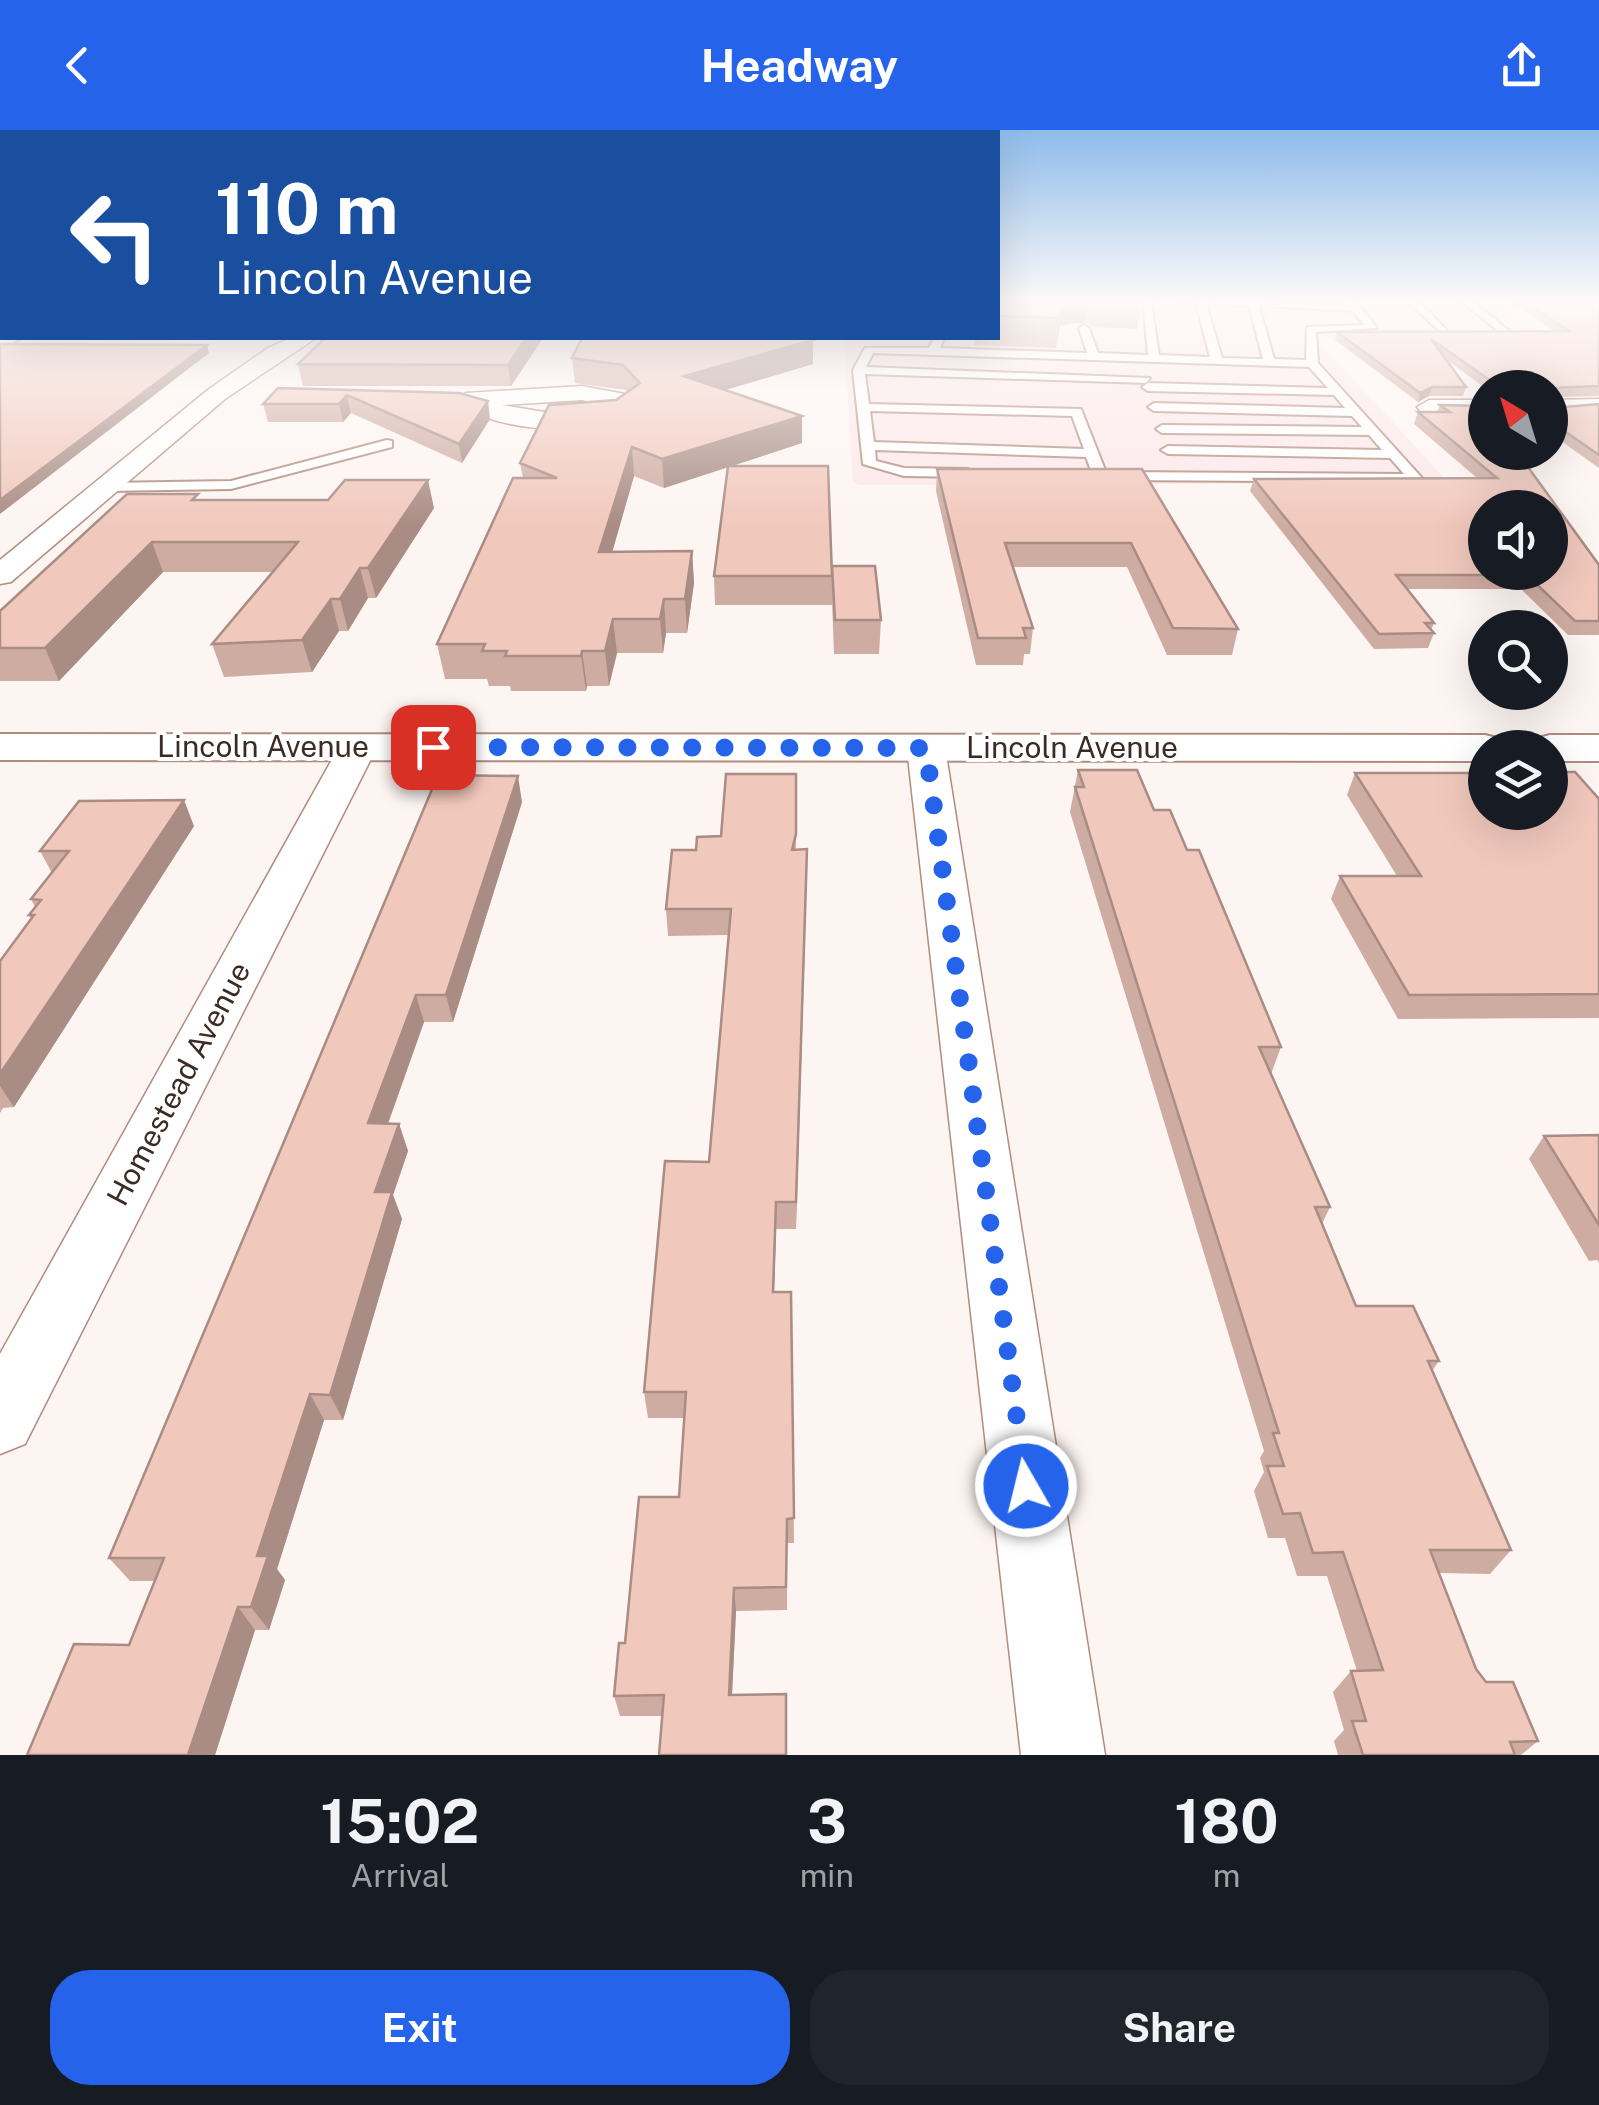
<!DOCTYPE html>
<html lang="en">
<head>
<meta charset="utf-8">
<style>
	:root { --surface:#171b24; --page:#20242c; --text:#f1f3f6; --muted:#9ea1a6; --accent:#2563eb }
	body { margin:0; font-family:"Public Sans",sans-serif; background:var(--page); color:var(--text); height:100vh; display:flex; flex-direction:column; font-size:38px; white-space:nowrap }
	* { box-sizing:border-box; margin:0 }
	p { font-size:32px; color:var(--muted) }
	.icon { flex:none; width:55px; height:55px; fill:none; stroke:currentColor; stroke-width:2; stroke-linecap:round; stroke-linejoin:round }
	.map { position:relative; height:1625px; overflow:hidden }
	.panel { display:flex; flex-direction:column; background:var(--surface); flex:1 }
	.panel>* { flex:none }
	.banner { position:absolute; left:0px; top:0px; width:1000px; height:210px; box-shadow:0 10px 40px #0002; background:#1a4fa0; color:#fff; overflow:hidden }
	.needle { width:65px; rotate:322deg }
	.buttons { position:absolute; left:1468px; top:240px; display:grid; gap:20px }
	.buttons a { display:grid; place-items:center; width:100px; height:100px; border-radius:50%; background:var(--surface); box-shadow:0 10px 40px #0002; font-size:50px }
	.pin { position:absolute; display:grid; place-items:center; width:85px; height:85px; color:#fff; margin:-42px; border-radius:20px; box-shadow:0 5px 15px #0006 }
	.me { position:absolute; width:110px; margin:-55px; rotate:352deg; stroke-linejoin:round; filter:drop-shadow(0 0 8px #0008) }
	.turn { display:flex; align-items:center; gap:35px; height:210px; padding:0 50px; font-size:45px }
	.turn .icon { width:130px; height:130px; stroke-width:2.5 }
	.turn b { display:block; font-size:70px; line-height:85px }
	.eta { display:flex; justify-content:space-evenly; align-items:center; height:170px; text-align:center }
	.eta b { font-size:60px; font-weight:700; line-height:70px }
	.cta { display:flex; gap:20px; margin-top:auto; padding:20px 50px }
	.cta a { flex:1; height:115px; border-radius:40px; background:var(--accent); color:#fff; font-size:40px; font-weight:700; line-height:115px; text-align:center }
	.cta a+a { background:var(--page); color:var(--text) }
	header { display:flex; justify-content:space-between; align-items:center; height:130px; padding:0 50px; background:var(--accent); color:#fff; font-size:45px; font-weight:700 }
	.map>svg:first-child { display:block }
	.commercial { fill:#fce7e9 }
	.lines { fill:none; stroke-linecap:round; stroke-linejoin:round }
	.service-casing { stroke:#b18c7d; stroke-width:4 }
	.minor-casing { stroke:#b18c7d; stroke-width:3 }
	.tertiary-casing { stroke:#b18c7d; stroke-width:4 }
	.service { fill:#fff; fill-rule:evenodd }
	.minor { fill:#fff; fill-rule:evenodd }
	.tertiary { fill:#fff; fill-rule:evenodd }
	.wall { fill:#cfaca2 }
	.shaded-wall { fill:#a98c84 }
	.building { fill:#f1c8bc; stroke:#a98c84; stroke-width:2.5; fill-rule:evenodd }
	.route { stroke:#2563eb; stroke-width:18; stroke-dasharray:0 32.4 }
	.labels { text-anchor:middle; stroke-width:8; stroke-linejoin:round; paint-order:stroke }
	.street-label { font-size:30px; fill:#3a2b25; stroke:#fff }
</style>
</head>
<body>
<header><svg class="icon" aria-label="back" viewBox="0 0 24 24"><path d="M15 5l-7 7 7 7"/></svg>Headway<svg class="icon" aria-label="share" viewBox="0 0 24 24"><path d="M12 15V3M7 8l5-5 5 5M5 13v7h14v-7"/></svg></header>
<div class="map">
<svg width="1599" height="1625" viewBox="0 0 1599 1625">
	<rect width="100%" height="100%" fill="#fdf5f2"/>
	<path class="commercial" d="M 998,169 L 1495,169 L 1527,207 L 1315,207 L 1445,349 L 1441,353 L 859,355 L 853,351 L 844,208 L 998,208 Z"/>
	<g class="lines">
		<g class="service-casing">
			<path id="service" d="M 1143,169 L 1156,169 L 1151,172 L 1159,225 L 1210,227 L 1196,173 L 1168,169 L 1348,175 L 1344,169 L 1354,169 L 1377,198 L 1316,202 L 1318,233 L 1422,348 L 1415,352 L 1113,350 L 1106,347 L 1100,350 L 1093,346 L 1086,327 L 875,320 L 876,331 L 904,338 L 968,339 L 975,343 L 968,347 L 904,346 L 863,334 L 853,240 L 865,218 L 929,218 L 934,208 L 944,208 L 940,218 L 1087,223 L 1079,198 L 1084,195 L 1089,198 L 1098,223 L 1148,225 ZM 1206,173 L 1249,176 L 1263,229 L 1222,228 ZM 1259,176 L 1353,181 L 1364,195 L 1307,197 L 1306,230 L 1274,229 ZM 873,223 L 1309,237 L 1328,258 L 1148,253 L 1142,257 L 1148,261 L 1334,265 L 1345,278 L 1154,273 L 1148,277 L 1154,281 L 1352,286 L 1362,297 L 1162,295 L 1156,299 L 1162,303 L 1369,305 L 1382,320 L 1168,316 L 1161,320 L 1168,324 L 1390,328 L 1404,344 L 1113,342 L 1107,345 L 1081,279 L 869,274 L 865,244 L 1146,253 L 1150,248 L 866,237 ZM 870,281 L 1072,286 L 1084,319 L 874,312 Z
				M 1406,169 L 1417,169 L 1453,207 L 1445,207 Z
				M 1459,169 L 1470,169 L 1513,204 L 1504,206 Z
				M 387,310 L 392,311 L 392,317 L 231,359 L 105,361 L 98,357 L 105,353 L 231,351 Z"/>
		</g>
		<g class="minor-casing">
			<path id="minor" d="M 0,206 L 2,205 L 22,208 L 0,220 Z
				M 291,208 L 316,208 L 225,269 L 11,452 L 0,454 L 0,430 L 209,259 L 268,218 Z
				M 582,256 L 625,264 L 638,279 C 607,313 484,301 455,270 L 466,263 ZM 582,270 L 612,277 L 569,286 L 502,275 Z
				M 1599,269 L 1599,283 L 1550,284 L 1550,270 Z
				M 1429,270 L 1485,270 L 1485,284 L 1421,282 L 1417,277 Z
				M 358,605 L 372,609 L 377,617 L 25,1314 L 0,1324 L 0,1224 L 339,617 L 344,609 Z
				M 926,606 L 940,610 L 945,618 L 1105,1625 L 1021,1625 L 907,618 L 912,610 Z"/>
		</g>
		<g class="tertiary-casing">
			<path id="tertiary" d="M 0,604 L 1485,605 L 1501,609 L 1507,618 L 1485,618 L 1485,631 L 0,630 Z
				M 1550,605 L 1599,605 L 1599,631 L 1550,631 L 1550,618 L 1528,618 L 1534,609 Z"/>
		</g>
		<use href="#service" class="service"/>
		<use href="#minor" class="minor"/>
		<use href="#tertiary" class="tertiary"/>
	</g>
	<path class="wall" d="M 998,169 L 1142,169 L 1137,199 L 1093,197 L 1086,192 L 1060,195 L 1056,218 L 974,215 L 975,208 L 998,208 Z
		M 1506,169 L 1599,169 L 1599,266 L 1552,267 L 1554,278 L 1599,274 L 1599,338 L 1550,303 L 1550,258 L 1485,258 L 1447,230 L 1466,257 L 1463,266 L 1429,266 L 1418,272 L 1335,210 L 1337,202 L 1554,201 Z
		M 325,208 L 543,208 L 511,256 L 303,256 L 298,234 Z
		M 572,228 L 813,234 L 725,260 L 802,313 L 732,336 L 832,441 L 881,490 L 879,524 L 834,524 L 832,472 L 832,475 L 715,475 L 714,446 L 728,337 L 664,358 L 634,346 L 612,422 L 692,421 L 694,453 L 687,503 L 666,503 L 663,523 L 617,523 L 609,556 L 587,556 L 586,561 L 511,561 L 510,556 L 489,556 L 487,549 L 445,549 L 437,514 L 523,348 L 520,333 L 627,262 L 626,260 L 575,253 Z
		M 278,258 L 459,263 L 490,289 L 462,333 L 351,283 L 343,292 L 268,292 L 263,274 Z
		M 1440,275 L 1482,276 L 1599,435 L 1599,505 L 1568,505 L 1521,459 L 1407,459 L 1434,493 L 1431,500 L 1434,503 L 1428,518 L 1374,519 L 1250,361 L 1254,349 L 1477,348 L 1414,294 L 1418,282 L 1437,282 Z
		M 937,339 L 1142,339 L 1238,499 L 1232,525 L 1167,525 L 1127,437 L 1013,437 L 1033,498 L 1030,524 L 1024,524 L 1023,535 L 976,535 L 936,361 Z
		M 200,370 L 434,378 L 376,468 L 368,468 L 348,501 L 339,501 L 312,542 L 224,547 L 212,514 L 273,442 L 163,442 L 59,551 L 0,551 L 0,481 Z
		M 1078,640 L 1154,680 L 1187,720 L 1281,917 L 1271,944 L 1330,1077 L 1322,1094 L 1356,1176 L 1439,1231 L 1432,1241 L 1511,1420 L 1490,1444 L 1439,1443 L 1476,1539 L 1486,1552 L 1538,1611 L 1521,1625 L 1338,1625 L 1334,1611 L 1344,1600 L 1333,1562 L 1351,1541 L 1357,1541 L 1327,1446 L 1297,1446 L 1285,1408 L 1268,1408 L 1254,1361 L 1264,1342 L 1260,1328 L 1264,1321 L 1070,682 Z
		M 1355,643 L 1599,669 L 1599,888 L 1398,889 L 1331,769 L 1340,746 L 1397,746 L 1347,665 Z
		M 796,644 L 796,1099 L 776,1099 L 774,1162 L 791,1162 L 794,1413 L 787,1413 L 787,1480 L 736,1481 L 732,1565 L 662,1586 L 620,1586 L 614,1566 L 625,1513 L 679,1367 L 684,1288 L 648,1288 L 644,1262 L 709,1032 L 728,805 L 668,806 L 666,779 L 696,720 L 721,706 Z
		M 522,672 L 453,892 L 424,892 L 388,994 L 399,994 L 408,1021 L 393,1065 L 402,1089 L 343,1290 L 324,1290 L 277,1439 L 285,1450 L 269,1500 L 255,1500 L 215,1625 L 27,1625 L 129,1515 L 155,1451 L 130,1451 L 109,1428 Z
		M 194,696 L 14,977 L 3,978 L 0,983 L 0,831 L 31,789 L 29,785 L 35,777 L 31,769 L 52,743 L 40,721 Z
		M 1599,1005 L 1599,1133 L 1597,1130 L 1589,1131 L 1529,1029 L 1544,1006 Z"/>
	<path class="shaded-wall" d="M 1063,169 L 1089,169 L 1086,192 L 1060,195 L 1056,218 Z
		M 526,208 L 543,208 L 511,256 L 508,235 Z
		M 813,210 L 813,234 L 685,272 L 684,246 Z
		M 207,215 L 209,223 L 0,384 L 0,370 Z
		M 1432,257 L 1429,266 L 1418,272 L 1420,263 Z
		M 347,265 L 351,283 L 343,292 L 339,274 Z
		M 488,271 L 490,289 L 462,333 L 459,314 Z
		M 802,286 L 802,313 L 664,358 L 662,329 Z
		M 632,317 L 634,346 L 603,454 L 599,422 Z
		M 428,350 L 434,378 L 376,468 L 368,438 Z
		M 152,412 L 163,442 L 59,551 L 45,518 Z
		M 692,421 L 694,453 L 687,503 L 685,469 Z
		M 360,438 L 368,468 L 348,501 L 340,469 Z
		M 331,469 L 339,501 L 312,542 L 302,510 Z
		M 664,469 L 666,503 L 663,523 L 660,489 Z
		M 613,489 L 617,523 L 609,556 L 605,521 Z
		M 582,521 L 587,556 L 586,561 L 581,526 Z
		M 518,646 L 522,672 L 453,892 L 446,865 Z
		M 184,670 L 194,696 L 14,977 L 0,956 L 0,944 Z
		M 807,746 L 796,1099 L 796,1072 Z
		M 416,865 L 424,892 L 378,1021 L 368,993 Z
		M 399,994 L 408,1021 L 393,1065 L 402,1089 L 343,1290 L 330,1265 L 375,1062 Z
		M 776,1072 L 776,1099 L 773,1189 L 773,1162 Z
		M 310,1264 L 324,1290 L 277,1439 L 285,1450 L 269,1500 L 251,1477 L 257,1426 Z
		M 734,1458 L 736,1481 L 731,1585 L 729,1565 Z
		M 238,1477 L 255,1500 L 215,1625 L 188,1625 Z"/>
	<path class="building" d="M 998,169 L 1063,169 L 1060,188 L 998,186 Z
		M 1520,169 L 1599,169 L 1599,256 L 1551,258 L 1554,278 L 1599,274 L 1599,325 L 1550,291 L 1550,258 L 1501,258 L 1431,209 L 1466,257 L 1432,257 L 1420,263 L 1337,202 L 1569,201 Z
		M 325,208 L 526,208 L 508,235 L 298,234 Z
		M 582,208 L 805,208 L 813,210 L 684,246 L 802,286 L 662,329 L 632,317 L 599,422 L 692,421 L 685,469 L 664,469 L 660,489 L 613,489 L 605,521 L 582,521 L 581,526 L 505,526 L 507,521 L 482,521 L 485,514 L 437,514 L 513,348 L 557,348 L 520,333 L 549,275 L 616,270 L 640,253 L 623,235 L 572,228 Z
		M 0,214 L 207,215 L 0,370 Z
		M 278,258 L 459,263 L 488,271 L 459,314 L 347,265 L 339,274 L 263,274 Z
		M 1440,275 L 1482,276 L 1485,279 L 1485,322 L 1517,322 L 1599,435 L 1599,491 L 1575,491 L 1527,445 L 1396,445 L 1434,493 L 1425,493 L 1434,503 L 1379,504 L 1254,349 L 1497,348 L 1418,282 L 1450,282 ZM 1485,378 L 1550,378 L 1550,442 L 1485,442 Z
		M 728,336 L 828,336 L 832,446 L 714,446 Z
		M 937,339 L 1142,339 L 1238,499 L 1173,498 L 1131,413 L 1005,413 L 1033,498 L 1023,498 L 1026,508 L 978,508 Z
		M 345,350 L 428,350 L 368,438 L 360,438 L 340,469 L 331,469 L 302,510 L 212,514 L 298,412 L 152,412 L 45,518 L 0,518 L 0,481 L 127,364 L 198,364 L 192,370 L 328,370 Z
		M 832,436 L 875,436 L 881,490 L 835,490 Z
		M 1078,640 L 1137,640 L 1154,680 L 1170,680 L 1187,720 L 1199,720 L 1281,917 L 1259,917 L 1330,1077 L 1315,1077 L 1356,1176 L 1413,1176 L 1439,1231 L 1428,1231 L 1511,1420 L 1430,1420 L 1476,1539 L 1486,1552 L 1513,1552 L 1538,1611 L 1510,1612 L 1515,1625 L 1363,1625 L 1352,1591 L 1366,1591 L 1351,1541 L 1383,1540 L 1343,1422 L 1313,1423 L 1300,1383 L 1283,1384 L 1267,1336 L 1284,1336 L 1273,1303 L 1279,1303 L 1075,657 L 1084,657 Z
		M 1550,642 L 1575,642 L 1599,669 L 1599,864 L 1409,865 L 1340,746 L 1421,746 L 1355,643 L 1485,643 L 1485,682 L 1550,682 Z
		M 726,644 L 796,644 L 796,704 L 792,720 L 807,719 L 796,1072 L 776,1072 L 773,1162 L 791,1162 L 794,1388 L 787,1389 L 786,1457 L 734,1458 L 729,1565 L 786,1564 L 786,1625 L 659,1625 L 664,1565 L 614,1566 L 619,1513 L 625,1513 L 639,1367 L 679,1367 L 686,1262 L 644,1262 L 665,1031 L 709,1032 L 731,779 L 666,779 L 672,720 L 696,720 L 697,707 L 721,706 Z
		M 438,645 L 518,646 L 446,865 L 416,865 L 368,993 L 399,994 L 375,1062 L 392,1062 L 330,1265 L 310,1264 L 257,1426 L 268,1426 L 251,1477 L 238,1477 L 188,1625 L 27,1625 L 74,1514 L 129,1515 L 164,1428 L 109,1428 Z
		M 184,670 L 0,944 L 0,831 L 34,785 L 29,785 L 41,770 L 31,769 L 69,721 L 40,721 L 79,671 Z
		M 1599,1005 L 1599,1095 L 1544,1006 Z"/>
	<linearGradient id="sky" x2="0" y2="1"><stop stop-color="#8dbbea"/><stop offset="0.43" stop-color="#fefaf9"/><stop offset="1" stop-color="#fefaf9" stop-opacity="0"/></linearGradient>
	<rect width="1599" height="397" fill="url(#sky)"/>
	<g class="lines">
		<path class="route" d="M 433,617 L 926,618 L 1026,1356"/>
	</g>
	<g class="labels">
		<g class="street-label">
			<text x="263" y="627">Lincoln Avenue</text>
			<text x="1072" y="628">Lincoln Avenue</text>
			<text transform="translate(179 954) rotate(-62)" y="10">Homestead Avenue</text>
		</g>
	</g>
</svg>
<div class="buttons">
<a><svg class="needle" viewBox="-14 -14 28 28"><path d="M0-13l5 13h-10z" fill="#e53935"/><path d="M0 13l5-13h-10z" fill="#9ea1a6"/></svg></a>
<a><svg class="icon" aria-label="sound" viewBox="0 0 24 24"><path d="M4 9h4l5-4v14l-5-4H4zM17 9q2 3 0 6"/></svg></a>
<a><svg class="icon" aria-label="search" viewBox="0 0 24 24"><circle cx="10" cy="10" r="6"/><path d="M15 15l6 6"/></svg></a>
<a><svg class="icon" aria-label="layers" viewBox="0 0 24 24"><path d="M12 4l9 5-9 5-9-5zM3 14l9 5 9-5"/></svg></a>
</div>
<div class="pin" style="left:433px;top:617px;background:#d93025"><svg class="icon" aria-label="arrive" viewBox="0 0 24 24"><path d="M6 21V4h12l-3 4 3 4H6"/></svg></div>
<svg class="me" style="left:1026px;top:1356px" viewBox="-20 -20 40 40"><circle r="17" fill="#2563eb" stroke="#fff" stroke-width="3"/><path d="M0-11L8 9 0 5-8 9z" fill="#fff"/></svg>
<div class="banner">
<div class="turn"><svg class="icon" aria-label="left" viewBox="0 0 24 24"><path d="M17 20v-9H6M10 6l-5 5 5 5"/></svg><div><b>110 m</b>Lincoln Avenue</div></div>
</div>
</div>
<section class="panel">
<div class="eta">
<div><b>15:02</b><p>Arrival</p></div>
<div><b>3</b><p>min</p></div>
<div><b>180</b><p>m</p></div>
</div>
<div class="cta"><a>Exit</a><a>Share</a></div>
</section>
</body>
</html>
